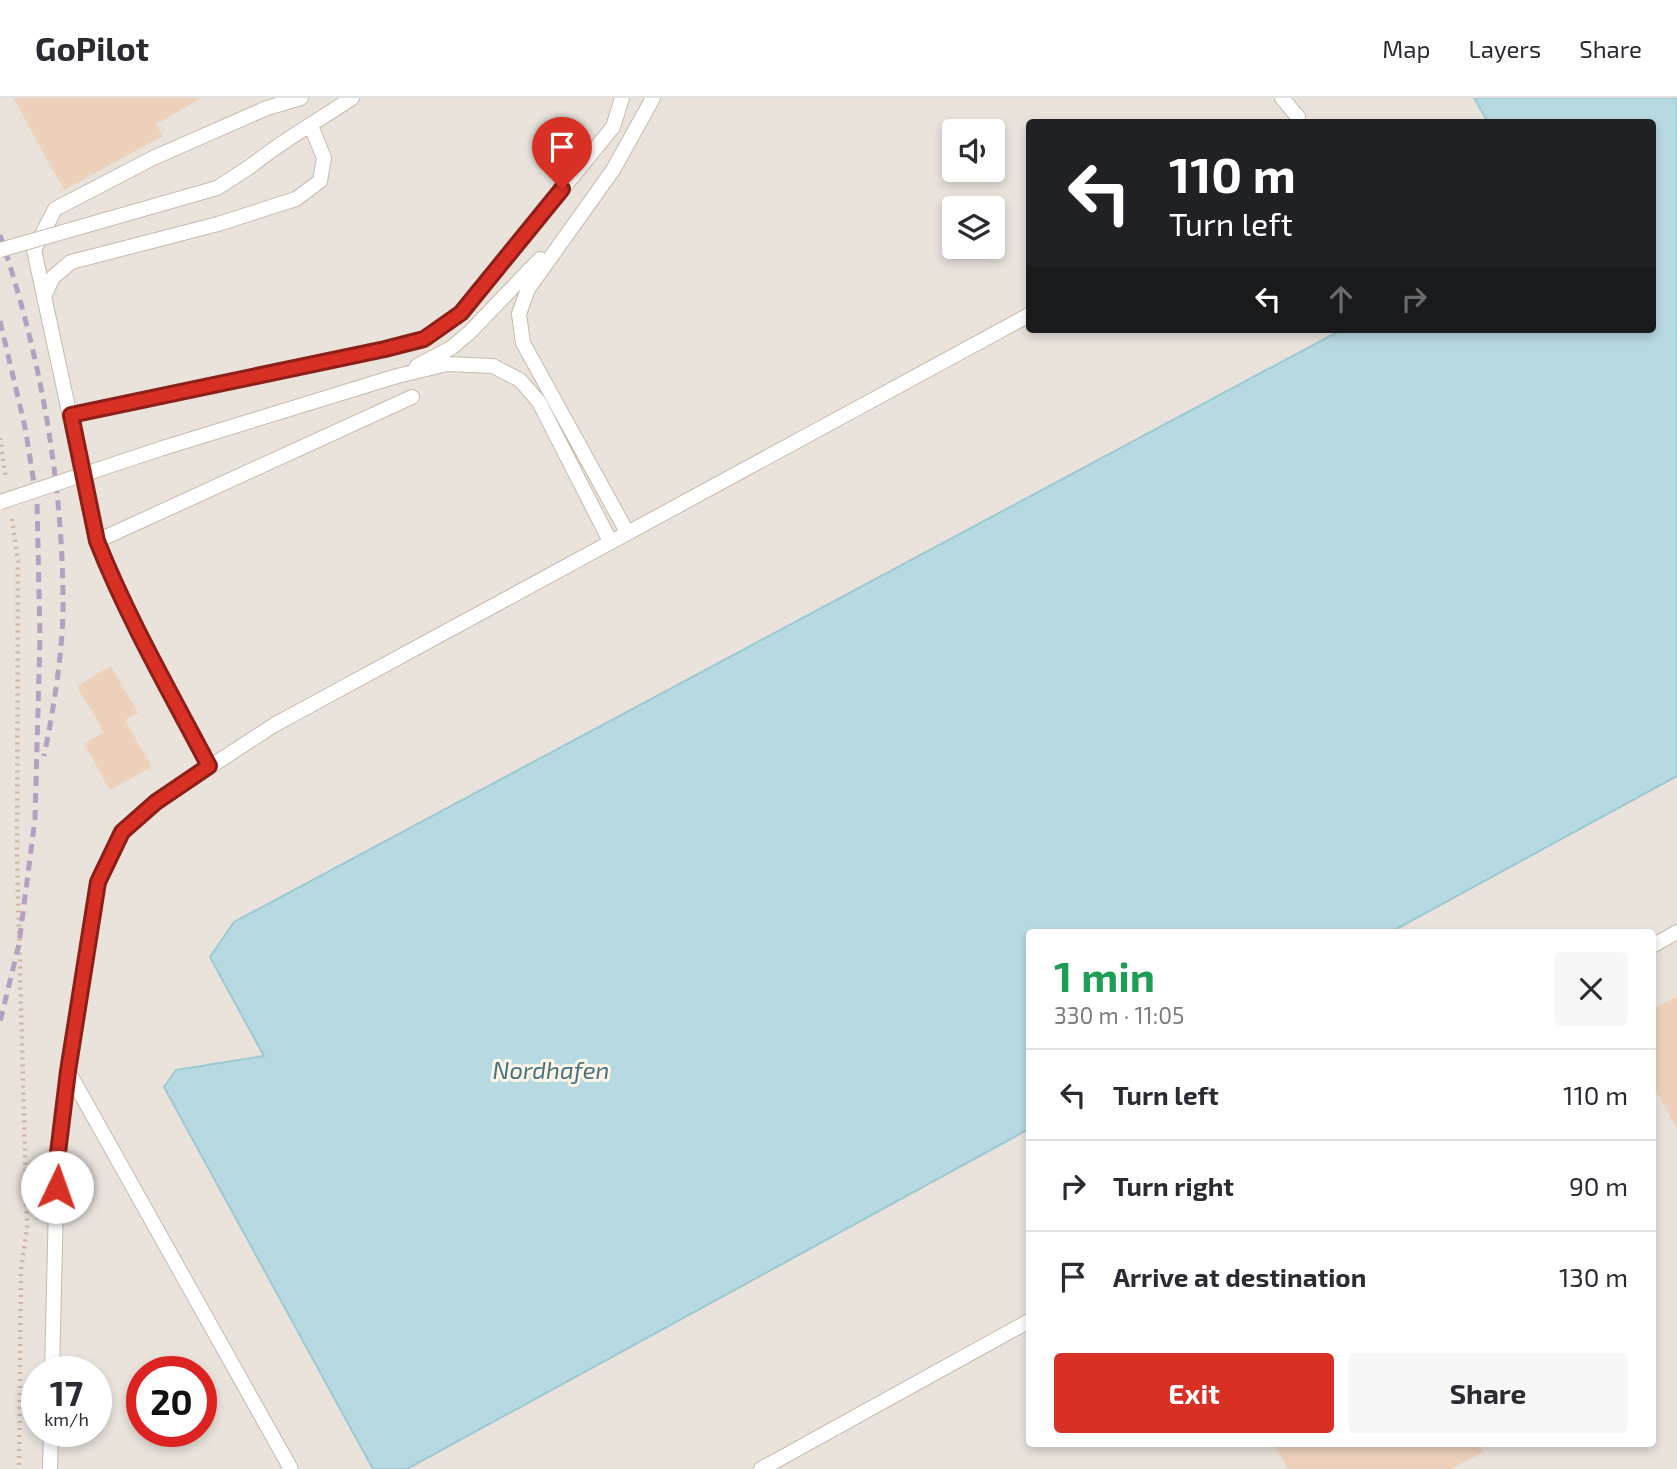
<!DOCTYPE html>
<html lang="en">
<head>
<meta charset="utf-8">
<style>
	:root { --surface:#fff; --page:#f7f7f7; --text:#2b2b33; --muted:#7c7c81; --line:#e1e1e2; --accent:#d93025 }
	body { margin:0; font-family:"Exo 2",sans-serif; background:var(--page); color:var(--text); height:100vh; display:flex; flex-direction:column; font-size:26px; white-space:nowrap }
	* { box-sizing:border-box; margin:0 }
	p { font-size:23px; color:var(--muted) }
	.icon { flex:none; width:38px; height:38px; fill:none; stroke:currentColor; stroke-width:2; stroke-linecap:round; stroke-linejoin:round }
	.map { position:relative; flex:1; overflow:hidden }
	.drawer { position:absolute; left:1026px; top:831px; width:630px; height:518px; display:flex; flex-direction:column; background:var(--surface); border-radius:7px; box-shadow:0 4px 10px #0003 }
	.drawer>* { flex:none }
	.hud { position:absolute; left:1026px; top:21px; width:630px; height:214px; border-radius:7px; box-shadow:0 4px 10px #0003; background:#202124; color:#fff; overflow:hidden }
	.controls { position:absolute; left:942px; top:21px; display:grid; gap:14px }
	.controls a { display:grid; place-items:center; width:63px; height:63px; border-radius:7px; background:var(--surface); box-shadow:0 4px 10px #0003; font-size:35px }
	.speed { position:absolute; left:21px; top:1258px; display:flex; gap:14px; font-size:35px; font-weight:700; text-align:center }
	.speed>* { display:grid; place-content:center; width:91px; height:91px; border-radius:50%; background:var(--surface); box-shadow:0 4px 10px #0003; line-height:1 }
	.speed small { font-size:18px; font-weight:400 }
	.speed .limit { border:10px solid #d22; background:#fff; color:#111 }
	.pin { position:absolute; display:grid; place-items:center; width:60px; height:60px; color:#fff; margin:-72px -30px; border-radius:50% 50% 50% 0; rotate:-45deg; box-shadow:0 0 7px #0007 }
	.pin .icon { rotate:45deg }
	.me { position:absolute; width:77px; margin:-38px; rotate:3deg; stroke-linejoin:round; filter:drop-shadow(0 0 5px #0008) }
	.turn { display:flex; align-items:center; gap:24px; height:147px; padding:0 28px; font-size:32px }
	.turn .icon { width:91px; height:91px; stroke-width:2.5 }
	.turn b { display:block; font-size:49px; line-height:60px }
	.lanes { display:flex; align-items:center; height:66px; padding:0 28px; background:#0003; justify-content:center; gap:35px; direction:ltr }
	.lanes .off { opacity:.35 }
	.round { display:grid; place-items:center; flex:none; width:74px; height:74px; border-radius:7px; background:var(--page) }
	.overview { display:flex; align-items:center; justify-content:space-between; height:119px; padding:0 28px }
	h1 { font-size:42px; font-weight:700; line-height:52px; color:#1e9e55 }
	.primary-button { display:flex; gap:14px; margin-top:auto; padding:14px 28px }
	.primary-button a { flex:1; height:80px; border-radius:7px; background:var(--accent); color:#fff; font-size:28px; font-weight:700; line-height:80px; text-align:center }
	.primary-button a+a { background:var(--page); color:var(--text) }
	ul { padding:0; list-style:none }
	li { display:flex; align-items:center; gap:21px; height:91px; padding:0 28px; border-top:2px solid var(--line) }
	li div { flex:1 }
	li b { display:block; font-size:26px }
	li em { font-style:normal }
	header { display:flex; align-items:center; gap:42px; box-sizing:border-box; height:98px; padding:0 35px; background:var(--surface); border-bottom:2px solid var(--line) }
	header strong { font-size:33px }
	nav { display:flex; gap:38px; margin-inline-start:auto; font-size:24px }
	.map>svg:first-child { display:block }
	.industrial { fill:#e9e3dc; fill-rule:evenodd }
	.water { fill:#b7d9e1; stroke:#9ec8d2; stroke-width:2 }
	.building { fill:#edd1ba }
	.lines { fill:none; stroke-linecap:round; stroke-linejoin:round }
	.service-casing { stroke:#c9b9a9; stroke-width:16 }
	.path { stroke:#d1b49e; stroke-width:4.5; stroke-dasharray:2 5; stroke-linecap:butt }
	.service { stroke:#fff; stroke-width:14 }
	.rail { stroke:#b4a1c1; stroke-width:5; stroke-dasharray:10 7; stroke-linecap:butt }
	.service-bridge-casing { stroke:#c9b9a9; stroke-width:16; stroke-linecap:butt }
	.service-bridge { stroke:#fff; stroke-width:14 }
	.route-casing { stroke:#8d1f18; stroke-width:18 }
	.route { stroke:#d93025; stroke-width:12 }
	.labels { text-anchor:middle; stroke-width:6; stroke-linejoin:round; paint-order:stroke }
	.water-label { font-size:24px; font-style:italic; fill:#467481; stroke:#fdf5e6 }
</style>
</head>
<body>
<header>
<strong>GoPilot</strong>
<nav><a>Map</a><a>Layers</a><a>Share</a></nav>
</header>
<div class="map">
<svg width="1677" height="1371" viewBox="0 0 1677 1371">
	<rect width="100%" height="100%" fill="#faf1e1"/>
	<path class="industrial" d="M 0,0 L 1474,0 L 1488,24 L 1029,24 L 1029,231 L 1343,231 L 234,824 L 211,859 L 264,959 L 176,972 L 164,989 L 373,1371 L 0,1371 ZM 954,33 L 992,33 L 992,72 L 954,72 ZM 954,110 L 992,110 L 992,149 L 954,149 ZM 37,1274 L 96,1274 L 96,1334 L 37,1334 ZM 142,1274 L 201,1274 L 201,1334 L 142,1334 Z
		M 1677,678 L 1677,1371 L 407,1371 L 1029,1031 L 1029,1346 L 1652,1346 L 1652,835 L 1389,835 Z"/>
	<path class="water" d="M 1474,0 L 1677,0 L 1677,678 L 1389,835 L 1029,835 L 1029,1031 L 407,1371 L 373,1371 L 164,989 L 176,972 L 264,958 L 210,859 L 234,824 L 1343,231 L 1652,231 L 1652,24 L 1488,24 Z"/>
	<path class="building" d="M 13,0 L 202,0 L 156,26 L 163,38 L 64,92 Z
		M 111,568 L 138,615 L 125,622 L 152,669 L 110,692 L 84,646 L 104,634 L 77,588 Z
		M 1677,898 L 1677,1031 L 1652,985 L 1652,912 Z
		M 1274,1346 L 1479,1346 L 1483,1354 L 1451,1371 L 1288,1371 Z"/>
	<g class="lines">
		<g class="service-casing">
			<path id="service" d="M 1282,0 L 1298,19 L 1297,24
				M 251,68 C 283,42 318,23 352,0
				M 44,199 L 53,179 L 71,164 L 218,126 L 296,101 L 320,83 L 324,60 L 311,28
				M 417,268 L 451,250 L 470,234 L 540,161
				M 70,317 L 385,251 L 424,241 L 461,215 L 613,29 L 622,0
				M 163,350 L 397,278 L 447,266 L 493,268 L 520,282 L 539,304 L 610,443
				M 627,434 L 523,245 L 519,216 L 528,191 L 613,72 L 653,0
				M 97,443 L 412,299
				M 209,668 L 132,521 L 97,443 L 34,152 L 55,111 L 153,60 L 267,10 L 301,0
				M 1652,848 L 1677,834
				M 68,973 L 291,1371
				M 52,1274 L 57,1063 L 68,973 L 98,784 L 122,734 L 156,704 L 274,627 L 1029,217
				M 50,1371 L 51,1334
				M 761,1371 L 1029,1223"/>
		</g>
		<path class="path" d="M 0,340 L 6,381
			M 12,421 L 18,464 L 17,759 L 27,1130 L 21,1172 L 19,1371"/>
		<use href="#service" class="service"/>
		<path class="rail" d="M 0,137 C 39,252 62,377 63,499 C 64,547 54,610 44,658
			M 0,223 L 25,329 L 37,404 L 40,539 L 35,721 L 19,846 L 0,924"/>
		<g class="service-bridge-casing">
			<path id="service-bridge" d="M 0,152 L 217,90 L 251,68
				M 0,404 L 163,350"/>
		</g>
		<use href="#service-bridge" class="service-bridge"/>
	</g>
	<g class="lines">
		<g class="route-casing">
			<path id="route" d="M 57,1089 L 57,1063 L 68,973 L 98,784 L 122,734 L 156,704 L 209,668 C 170,594 128,521 97,443 L 71,317 L 385,251 L 424,241 L 461,215 L 562,91"/>
		</g>
		<use href="#route" class="route"/>
	</g>
	<g class="labels">
		<g class="water-label">
			<text x="551" y="981">Nordhafen</text>
		</g>
	</g>
</svg>
<div class="controls">
<a><svg class="icon" aria-label="sound" viewBox="0 0 24 24"><path d="M4 9h4l5-4v14l-5-4H4zM17 9q2 3 0 6"/></svg></a>
<a><svg class="icon" aria-label="layers" viewBox="0 0 24 24"><path d="M12 4l9 5-9 5-9-5zM3 14l9 5 9-5"/></svg></a>
</div>
<div class="speed"><div>17<small>km/h</small></div><div class="limit">20</div></div>
<div class="pin" style="left:562px;top:91px;background:#d93025"><svg class="icon" aria-label="arrive" viewBox="0 0 24 24"><path d="M6 21V4h12l-3 4 3 4H6"/></svg></div>
<svg class="me" style="left:57px;top:1089px" viewBox="-20 -20 40 40"><circle r="19" fill="#fff"/><path d="M0-13L10 11 0 6-10 11z" fill="#d93025"/></svg>
<div class="hud">
<div class="turn"><svg class="icon" aria-label="left" viewBox="0 0 24 24"><path d="M17 20v-9H6M10 6l-5 5 5 5"/></svg><div><b>110 m</b>Turn left</div></div>
<div class="lanes"><svg class="icon" aria-label="left" viewBox="0 0 24 24"><path d="M17 20v-9H6M10 6l-5 5 5 5"/></svg><svg class="icon off" aria-label="ahead" viewBox="0 0 24 24"><path d="M12 20V5M6 11l6-6 6 6"/></svg><svg class="icon off" aria-label="right" viewBox="0 0 24 24"><path d="M7 20v-9h11M14 6l5 5-5 5"/></svg></div>
</div>
<section class="drawer">
<div class="overview"><div><h1>1 min</h1><p>330 m · 11:05</p></div><a class="round"><svg class="icon" aria-label="close" viewBox="0 0 24 24"><path d="M6 6l12 12M18 6L6 18"/></svg></a></div>
<ul>
<li><svg class="icon" aria-label="left" viewBox="0 0 24 24"><path d="M17 20v-9H6M10 6l-5 5 5 5"/></svg><div><b>Turn left</b></div><em>110 m</em></li>
<li><svg class="icon" aria-label="right" viewBox="0 0 24 24"><path d="M7 20v-9h11M14 6l5 5-5 5"/></svg><div><b>Turn right</b></div><em>90 m</em></li>
<li><svg class="icon" aria-label="arrive" viewBox="0 0 24 24"><path d="M6 21V4h12l-3 4 3 4H6"/></svg><div><b>Arrive at destination</b></div><em>130 m</em></li>
</ul>
<div class="primary-button"><a>Exit</a><a>Share</a></div>
</section>
</div>
</body>
</html>
